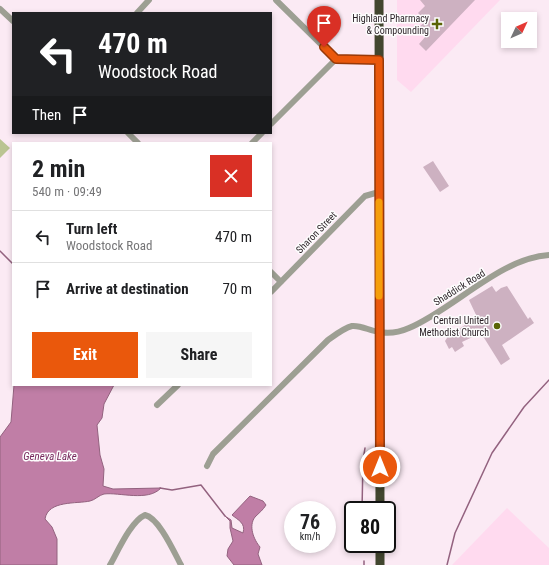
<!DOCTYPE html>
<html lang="en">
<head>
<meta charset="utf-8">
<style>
	:root { --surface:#fff; --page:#f6f6f6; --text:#202124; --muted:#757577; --line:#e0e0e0; --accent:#ea580c }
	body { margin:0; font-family:"Roboto Condensed",sans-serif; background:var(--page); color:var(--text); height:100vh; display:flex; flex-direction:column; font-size:15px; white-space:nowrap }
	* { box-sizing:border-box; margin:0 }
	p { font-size:13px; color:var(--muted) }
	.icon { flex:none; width:22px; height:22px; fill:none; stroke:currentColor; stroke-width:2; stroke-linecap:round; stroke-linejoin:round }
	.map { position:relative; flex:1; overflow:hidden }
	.sheet { position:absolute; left:12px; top:142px; width:260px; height:244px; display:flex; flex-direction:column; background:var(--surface); border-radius:0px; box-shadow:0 2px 6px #0003 }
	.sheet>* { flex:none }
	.banner { position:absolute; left:12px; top:12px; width:260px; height:122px; border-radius:0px; box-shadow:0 2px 6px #0003; background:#202124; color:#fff; overflow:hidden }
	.needle { width:26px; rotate:46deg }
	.controls { position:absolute; left:501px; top:12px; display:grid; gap:8px }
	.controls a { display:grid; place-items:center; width:36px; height:36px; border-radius:0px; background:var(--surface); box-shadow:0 2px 6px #0003; font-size:20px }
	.speed { position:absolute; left:284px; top:501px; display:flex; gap:8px; font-size:20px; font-weight:700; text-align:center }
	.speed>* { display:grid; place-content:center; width:52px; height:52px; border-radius:50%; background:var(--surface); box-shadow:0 2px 6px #0003; line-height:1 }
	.speed small { font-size:10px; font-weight:400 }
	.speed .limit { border:2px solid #111; border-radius:6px; background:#fff; color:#111 }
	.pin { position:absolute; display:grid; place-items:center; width:34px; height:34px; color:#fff; margin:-41px -17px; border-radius:50% 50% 50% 0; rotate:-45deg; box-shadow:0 0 4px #0007 }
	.pin .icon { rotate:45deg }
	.me { position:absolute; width:44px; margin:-22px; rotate:0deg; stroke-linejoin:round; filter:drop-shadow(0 0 3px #0008) }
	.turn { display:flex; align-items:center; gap:14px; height:84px; padding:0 20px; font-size:18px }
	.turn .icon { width:52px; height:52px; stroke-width:2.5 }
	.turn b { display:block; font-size:28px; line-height:34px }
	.then { display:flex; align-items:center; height:38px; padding:0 20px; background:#0003; gap:8px; font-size:15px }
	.round { display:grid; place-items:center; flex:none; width:42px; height:42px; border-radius:0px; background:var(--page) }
	.summary { display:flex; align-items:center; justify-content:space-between; height:68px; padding:0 20px }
	h1 { font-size:24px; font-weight:700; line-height:30px }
	.action { display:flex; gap:8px; margin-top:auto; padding:8px 20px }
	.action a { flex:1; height:46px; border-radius:0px; background:var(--accent); color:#fff; font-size:16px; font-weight:700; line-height:46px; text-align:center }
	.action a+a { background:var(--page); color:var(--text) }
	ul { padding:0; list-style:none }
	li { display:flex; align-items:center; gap:12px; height:52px; padding:0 20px; border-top:1px solid var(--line) }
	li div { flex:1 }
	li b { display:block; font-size:15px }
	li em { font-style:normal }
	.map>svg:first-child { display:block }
	.built { fill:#ffdaef }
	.green { fill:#bac492 }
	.water { fill:#c07ea6; stroke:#93627f }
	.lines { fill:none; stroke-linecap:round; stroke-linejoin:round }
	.stream { stroke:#93627f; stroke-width:1.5 }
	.building { fill:#cdb1c1 }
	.minor { stroke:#9d9f93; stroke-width:6 }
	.highway { stroke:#42462f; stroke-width:9 }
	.route-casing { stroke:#983908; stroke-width:10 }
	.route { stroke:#ea580c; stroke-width:7 }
	.slow { stroke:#f59e0b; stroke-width:7 }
	.poi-dot { fill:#5a6405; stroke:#fdfdfd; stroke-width:1.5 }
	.labels { text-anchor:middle; stroke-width:3; stroke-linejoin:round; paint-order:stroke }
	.poi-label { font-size:10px; fill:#291f25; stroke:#fdfdfd; text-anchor:end }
	.street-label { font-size:10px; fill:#291f25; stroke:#fdfdfd }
	.water-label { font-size:11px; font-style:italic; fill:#782a5e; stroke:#fdfdfd }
</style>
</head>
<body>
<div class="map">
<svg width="549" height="565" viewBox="0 0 549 565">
	<rect width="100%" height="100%" fill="#fbeaf4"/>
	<path class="built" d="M 397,0 L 500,0 L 411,92 L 397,80 Z
		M 507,508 L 549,548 L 549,565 L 452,565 Z"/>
	<path class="green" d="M 0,139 L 10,148 L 0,158 Z"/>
	<path class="water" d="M 14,385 L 114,385 L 104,404 L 102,418 L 97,425 L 100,455 L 104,469 L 103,486 L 113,489 L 161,488 C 148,502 119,492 104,494 C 99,495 95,500 90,501 C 77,504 48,500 45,519 L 52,527 L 57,539 L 57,565 L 0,565 L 0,437 L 11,422 Z
		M 250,496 L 263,501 L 266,505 C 263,510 259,513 255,517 C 248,526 254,540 260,547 L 258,554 L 262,565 L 234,565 L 227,556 L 228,549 L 233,541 L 230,528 L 230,521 L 225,516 L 231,520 L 232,528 L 243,533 C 246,523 238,520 232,515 Z"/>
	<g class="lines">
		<path class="stream" d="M 0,251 L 13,264
			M 160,488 L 172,490 L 201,485 L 225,516
			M 362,510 L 363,460 L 365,448
			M 363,544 L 364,551
			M 364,565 L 364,561
			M 447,565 L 455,533 L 492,453 L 524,407 L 549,380"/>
	</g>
	<path class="building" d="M 420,0 L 475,0 L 426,51 L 419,44 L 426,36 L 418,28 L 426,21 L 418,13 L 425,6 Z
		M 433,161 L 449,186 L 440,192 L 423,167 Z
		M 492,286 L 496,292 L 501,288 L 507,286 L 528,319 L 530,317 L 534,323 L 502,345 L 510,359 L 501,365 L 481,333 L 462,342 L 464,346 L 455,352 L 452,347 L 449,349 L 445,341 L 447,338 L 446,335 L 449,332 L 455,329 L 456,331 L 477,317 L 469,300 Z"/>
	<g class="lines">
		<path class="minor" d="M 276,0 L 336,59 L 379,60
			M 0,9 L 13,21
			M 137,13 L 149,0
			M 271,124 L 336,59
			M 128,133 L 138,143
			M 252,143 L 262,133
			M 271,272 L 281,282
			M 271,292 L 365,196 L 379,192
			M 157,405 L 178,385
			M 207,466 L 213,454 L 328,340 C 335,335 344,328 352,326 C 361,325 370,331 379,332 C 389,334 400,332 409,328 C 454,309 500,258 549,255
			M 110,565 C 118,551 131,521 145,515 C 159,518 174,552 181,565"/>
		<path class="highway" d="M 379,0 L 380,510
			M 380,544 L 380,565"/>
	</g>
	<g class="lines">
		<g class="route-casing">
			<path id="route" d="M 324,47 L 336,59 L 379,60 L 380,467"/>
		</g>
		<use href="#route" class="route"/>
		<path class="slow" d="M 379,202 L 379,296"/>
	</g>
	<g class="poi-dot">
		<path d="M435 18h4v4h4v4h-4v4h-4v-4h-4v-4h4z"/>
		<circle cx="497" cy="326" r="4"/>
	</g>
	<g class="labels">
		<g class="poi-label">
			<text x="429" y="22">Highland Pharmacy<tspan x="429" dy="12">&amp; Compounding</tspan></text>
			<text x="489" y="324">Central United<tspan x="489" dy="12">Methodist Church</tspan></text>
		</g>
		<g class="street-label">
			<text transform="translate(316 232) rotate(-46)" y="4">Sharon Street</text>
			<text transform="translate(459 287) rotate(-32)" y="4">Shaddick Road</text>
		</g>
		<g class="water-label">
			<text x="50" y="460">Geneva Lake</text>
		</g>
	</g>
</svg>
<div class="controls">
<a><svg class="needle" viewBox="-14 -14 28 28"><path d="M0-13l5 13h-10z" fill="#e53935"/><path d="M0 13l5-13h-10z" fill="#757577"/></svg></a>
</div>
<div class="speed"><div>76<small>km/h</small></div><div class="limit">80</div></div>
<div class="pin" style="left:324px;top:47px;background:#d93025"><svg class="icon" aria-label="arrive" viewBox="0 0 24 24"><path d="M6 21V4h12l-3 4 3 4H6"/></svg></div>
<svg class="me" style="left:380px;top:467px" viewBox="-20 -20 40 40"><circle r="17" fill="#ea580c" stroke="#fff" stroke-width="3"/><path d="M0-11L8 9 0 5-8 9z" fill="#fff"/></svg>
<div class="banner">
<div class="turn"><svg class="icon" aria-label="left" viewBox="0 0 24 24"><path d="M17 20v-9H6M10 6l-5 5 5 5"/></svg><div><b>470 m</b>Woodstock Road</div></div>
<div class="then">Then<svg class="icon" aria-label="arrive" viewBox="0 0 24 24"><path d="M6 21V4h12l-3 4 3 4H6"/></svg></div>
</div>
<section class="sheet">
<div class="summary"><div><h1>2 min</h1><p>540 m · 09:49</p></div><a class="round" style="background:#d93025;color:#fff"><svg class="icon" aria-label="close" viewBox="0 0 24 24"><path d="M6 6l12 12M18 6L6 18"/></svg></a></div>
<ul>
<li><svg class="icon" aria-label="left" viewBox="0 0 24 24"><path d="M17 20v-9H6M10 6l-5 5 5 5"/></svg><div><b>Turn left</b><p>Woodstock Road</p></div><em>470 m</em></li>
<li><svg class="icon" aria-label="arrive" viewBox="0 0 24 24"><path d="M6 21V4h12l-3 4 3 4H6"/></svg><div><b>Arrive at destination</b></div><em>70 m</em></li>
</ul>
<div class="action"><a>Exit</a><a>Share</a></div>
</section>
</div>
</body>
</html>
